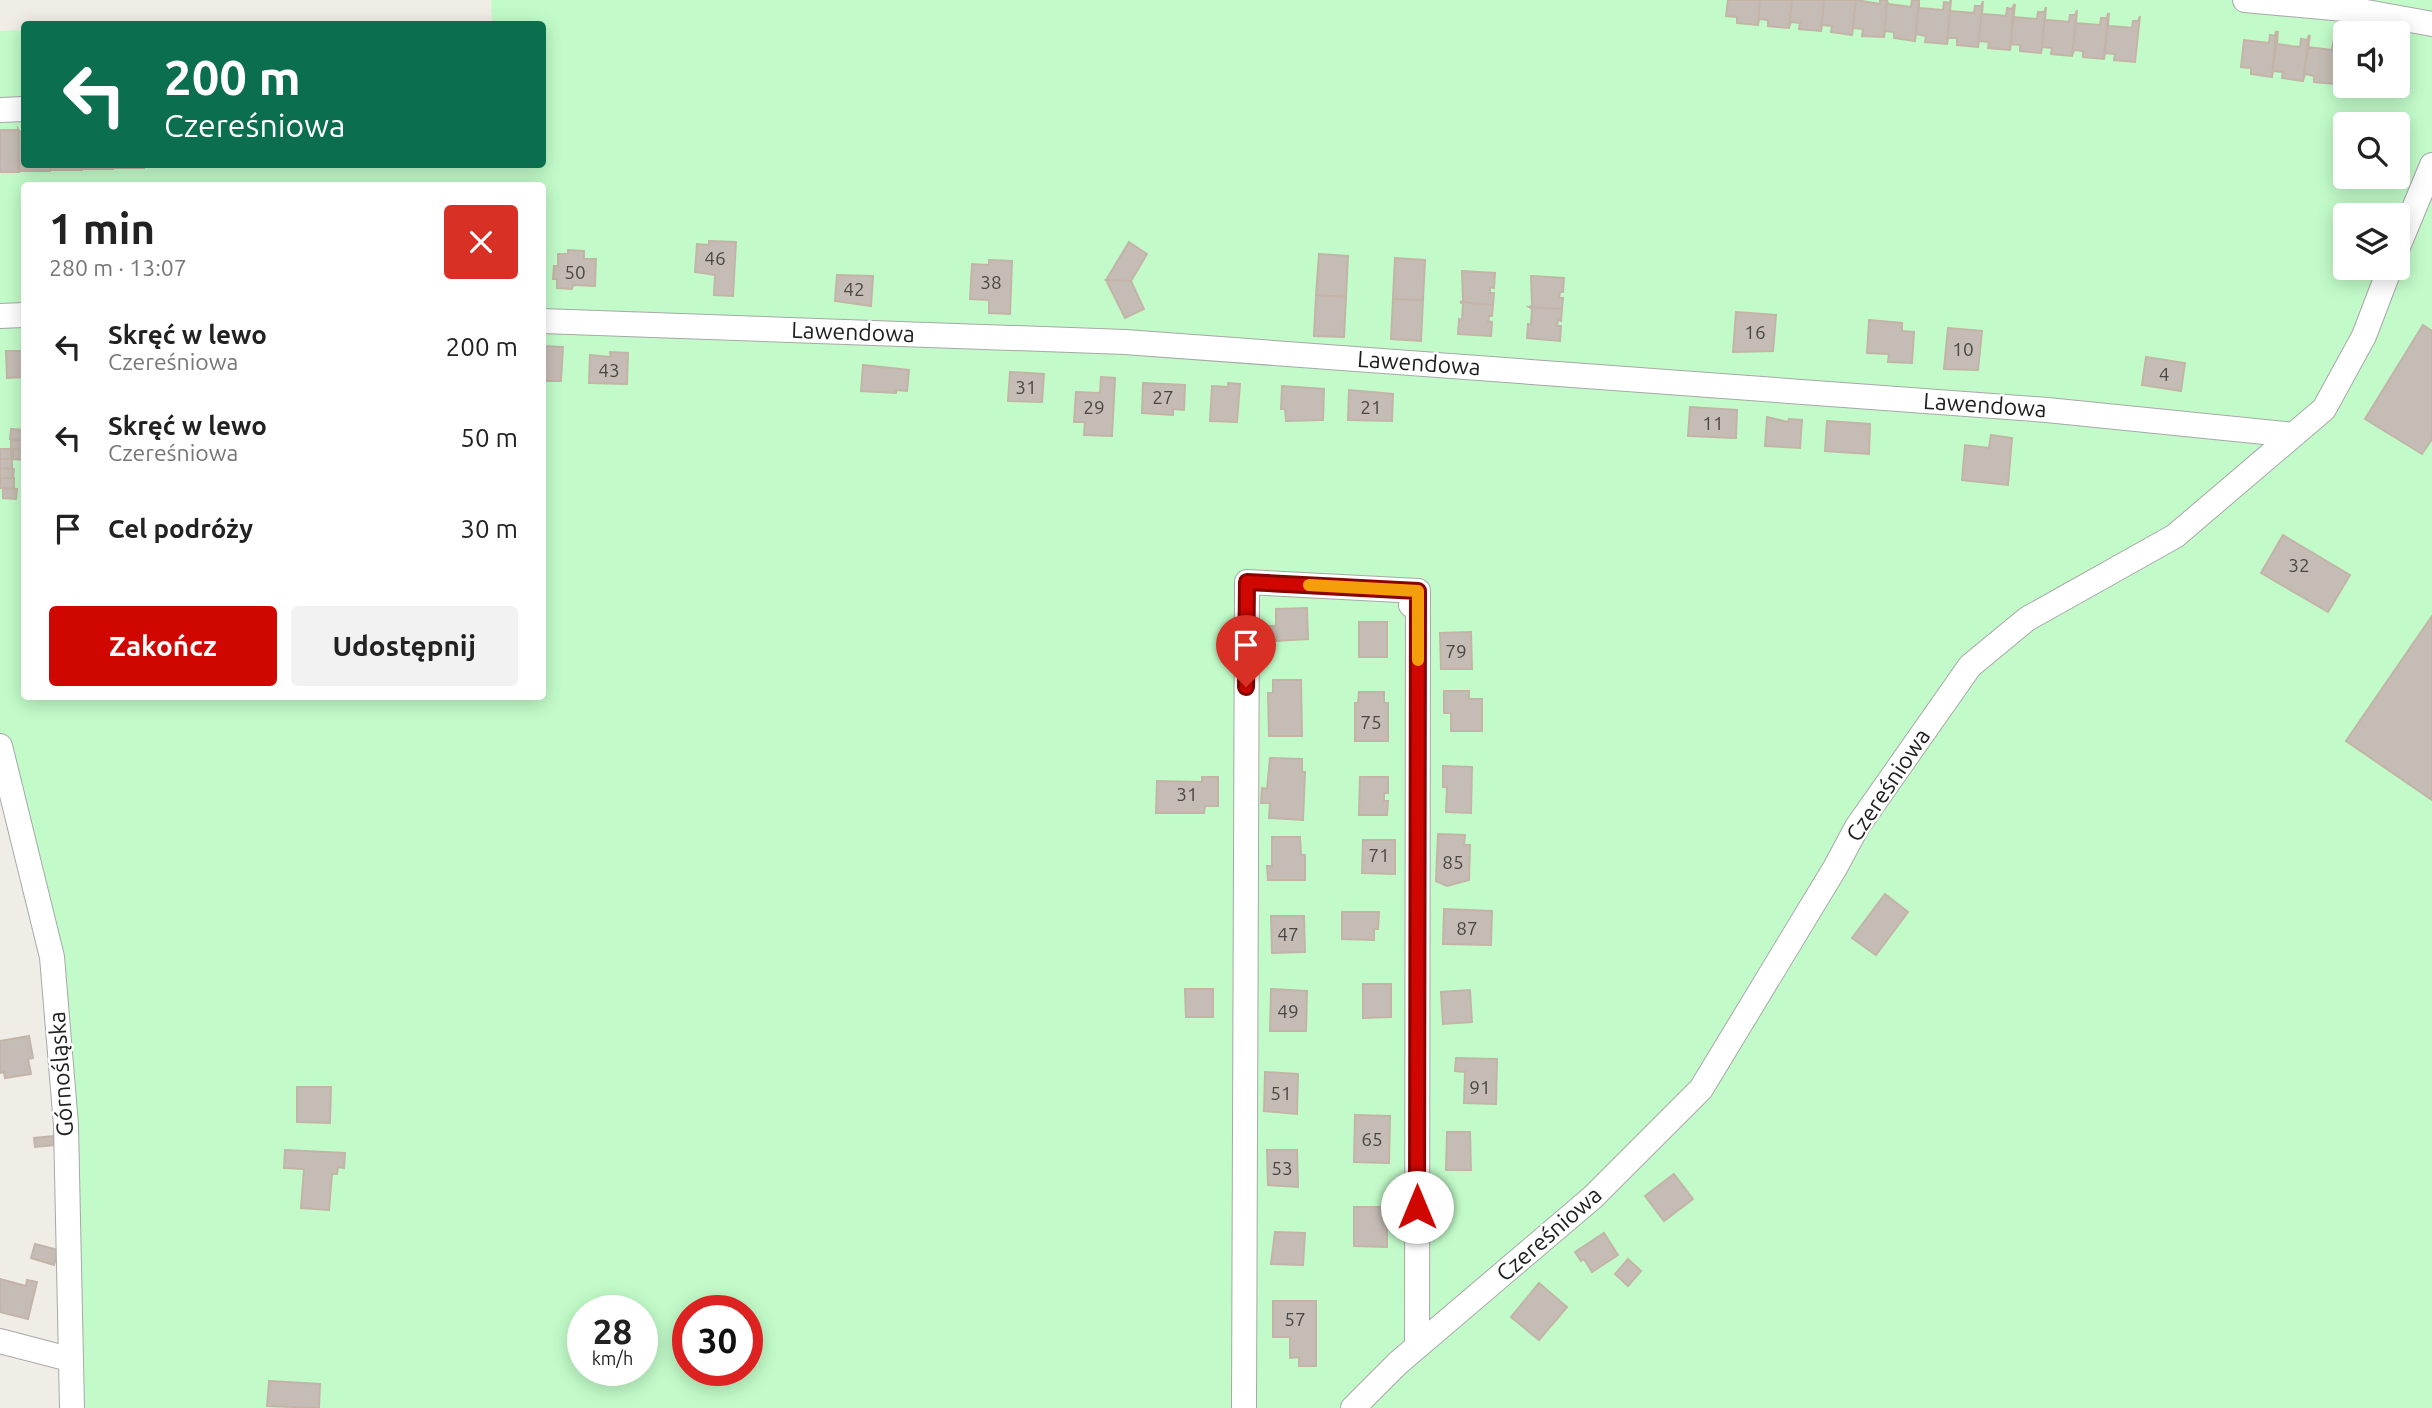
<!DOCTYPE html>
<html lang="pl">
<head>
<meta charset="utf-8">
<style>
	:root { --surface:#fff; --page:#f2f2f2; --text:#222; --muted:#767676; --accent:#cf0700 }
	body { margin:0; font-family:Ubuntu,sans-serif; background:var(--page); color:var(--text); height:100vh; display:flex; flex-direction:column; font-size:26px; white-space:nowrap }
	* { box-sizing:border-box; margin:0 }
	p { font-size:23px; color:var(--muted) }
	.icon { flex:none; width:38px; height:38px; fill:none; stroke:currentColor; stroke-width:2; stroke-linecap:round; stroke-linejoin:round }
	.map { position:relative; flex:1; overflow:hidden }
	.sheet { position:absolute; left:21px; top:182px; width:525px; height:518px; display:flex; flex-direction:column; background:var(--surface); border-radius:7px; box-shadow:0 4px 18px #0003 }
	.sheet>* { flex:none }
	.top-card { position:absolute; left:21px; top:21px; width:525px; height:147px; border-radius:7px; box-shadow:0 4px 18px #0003; background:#0b6e4f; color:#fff; overflow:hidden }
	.fabs { position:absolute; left:2333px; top:21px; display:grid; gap:14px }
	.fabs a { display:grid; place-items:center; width:77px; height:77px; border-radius:7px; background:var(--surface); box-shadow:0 4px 18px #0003; font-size:35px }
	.speed { position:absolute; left:567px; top:1295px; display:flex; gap:14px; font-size:35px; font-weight:700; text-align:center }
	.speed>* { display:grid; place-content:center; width:91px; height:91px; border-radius:50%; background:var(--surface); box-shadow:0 4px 18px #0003; line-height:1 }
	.speed small { font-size:18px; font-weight:400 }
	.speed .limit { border:10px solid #d22; background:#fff; color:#111 }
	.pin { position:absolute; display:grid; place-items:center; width:60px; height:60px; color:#fff; margin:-72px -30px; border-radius:50% 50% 50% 0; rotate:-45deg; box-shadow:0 0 7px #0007 }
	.pin .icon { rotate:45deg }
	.me { position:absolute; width:77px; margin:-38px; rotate:0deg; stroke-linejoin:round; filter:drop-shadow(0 0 5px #0008) }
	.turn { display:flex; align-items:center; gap:24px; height:147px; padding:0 28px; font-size:32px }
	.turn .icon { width:91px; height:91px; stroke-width:2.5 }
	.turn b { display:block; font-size:49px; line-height:60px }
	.round { display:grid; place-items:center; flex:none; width:74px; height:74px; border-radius:7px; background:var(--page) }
	.head { display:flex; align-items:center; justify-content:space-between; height:119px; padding:0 28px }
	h1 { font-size:42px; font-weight:700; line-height:52px }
	.action { display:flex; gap:14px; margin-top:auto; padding:14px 28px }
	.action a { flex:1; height:80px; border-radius:7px; background:var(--accent); color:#fff; font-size:28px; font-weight:700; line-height:80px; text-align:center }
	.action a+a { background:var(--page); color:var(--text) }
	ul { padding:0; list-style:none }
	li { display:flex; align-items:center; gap:21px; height:91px; padding:0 28px }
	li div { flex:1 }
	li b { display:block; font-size:26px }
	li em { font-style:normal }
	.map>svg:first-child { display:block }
	.park { fill:#c2fbc9; fill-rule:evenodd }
	.building { fill:#c5bdb5; stroke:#c3b4a7; stroke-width:2 }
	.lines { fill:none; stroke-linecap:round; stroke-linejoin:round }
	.minor-casing { stroke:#a7a7a7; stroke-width:26 }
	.minor { stroke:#fff; stroke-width:24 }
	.route-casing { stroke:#870500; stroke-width:18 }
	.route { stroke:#cf0700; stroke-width:12 }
	.slow { stroke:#f59e0b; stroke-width:12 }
	.labels { text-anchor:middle; stroke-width:5; stroke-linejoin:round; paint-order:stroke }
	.number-label { font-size:19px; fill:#494745 }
	.street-label { font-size:23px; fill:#202020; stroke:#fff }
</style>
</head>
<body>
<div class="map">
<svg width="2432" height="1408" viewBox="0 0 2432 1408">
	<rect width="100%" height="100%" fill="#f0ede6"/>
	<path class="park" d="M 491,0 L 2432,0 L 2432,1408 L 71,1408 L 52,1002 L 0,767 L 0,31 L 24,30 L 24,164 L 542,164 L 542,24 L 492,24 ZM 2345,33 L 2398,33 L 2398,86 L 2345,86 ZM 2345,124 L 2398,124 L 2398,177 L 2345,177 ZM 24,186 L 542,186 L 542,696 L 24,696 ZM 2345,215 L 2398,215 L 2398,268 L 2345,268 ZM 583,1311 L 642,1311 L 642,1370 L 583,1370 ZM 688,1311 L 747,1311 L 747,1370 L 688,1370 Z"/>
	<path class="building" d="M 1728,0 L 1760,0 L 1758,25 L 1737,23 L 1737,17 L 1726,16 Z
		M 1760,0 L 1792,0 L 1789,28 L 1768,26 L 1768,20 L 1759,19 L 1758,25 Z
		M 1792,0 L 1824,0 L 1821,31 L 1799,29 L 1800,23 L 1791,22 L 1789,28 Z
		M 1824,0 L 1856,0 L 1852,35 L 1831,32 L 1832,26 L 1822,25 L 1821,31 Z
		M 1856,0 L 1880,4 L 1880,0 L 1887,0 L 1884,37 L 1862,36 L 1863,29 L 1853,28 L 1852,35 Z
		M 1887,0 L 1888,4 L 1911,7 L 1912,0 L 1919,0 L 1915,41 L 1894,38 L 1894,32 L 1885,31 L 1884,37 Z
		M 1919,0 L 1919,8 L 1943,10 L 1944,2 L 1949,3 L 1951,0 L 1947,44 L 1925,42 L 1926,36 L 1916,34 L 1915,41 Z
		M 1951,0 L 1950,11 L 1974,13 L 1975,6 L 1981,6 L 1983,1 L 1978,47 L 1957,45 L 1957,38 L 1948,38 L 1947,44 Z
		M 1983,1 L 1982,14 L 1997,15 L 2006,16 L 2007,8 L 2012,9 L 2014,4 L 2010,50 L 1988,48 L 1989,42 L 1979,41 L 1978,47 Z
		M 2015,4 L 2013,17 L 2037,19 L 2038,12 L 2044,12 L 2046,7 L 2041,53 L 2020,51 L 2020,45 L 2011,44 L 2010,50 Z
		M 2046,7 L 2045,20 L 2060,21 L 2069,22 L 2070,15 L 2075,15 L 2077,10 L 2072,56 L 2051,54 L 2052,48 L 2042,47 L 2041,53 Z
		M 2077,10 L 2076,23 L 2100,25 L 2101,18 L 2107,18 L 2108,13 L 2104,59 L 2083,57 L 2083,51 L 2074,50 L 2072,56 Z
		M 2109,13 L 2108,26 L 2123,27 L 2132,28 L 2133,21 L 2138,21 L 2140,16 L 2135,62 L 2114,60 L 2115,54 L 2105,53 L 2104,59 Z
		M 2276,31 L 2272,77 L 2251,74 L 2251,68 L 2241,67 L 2244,40 L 2269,43 L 2270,35 L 2275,36 Z
		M 2278,31 L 2277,44 L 2291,46 L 2300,47 L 2301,39 L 2307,40 L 2309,35 L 2303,81 L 2282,78 L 2283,72 L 2273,71 L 2272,77 Z
		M 2310,35 L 2308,47 L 2332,50 L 2333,43 L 2338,44 L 2340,38 L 2335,84 L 2314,82 L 2314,76 L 2305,74 L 2303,81 Z
		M 2340,38 L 2339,51 L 2345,52 L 2345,79 L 2336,78 L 2335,84 Z
		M 18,129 L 20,132 L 24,132 L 24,164 L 50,164 L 50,171 L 18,171 Z
		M 0,130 L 18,130 L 19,172 L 0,172 Z
		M 50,164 L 81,164 L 82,170 L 50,170 Z
		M 81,164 L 113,164 L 113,169 L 81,169 Z
		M 113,164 L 144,164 L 144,168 L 113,168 Z
		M 709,241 L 736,242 L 733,296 L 714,295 L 715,275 L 695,272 L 697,244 L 709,245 Z
		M 1129,242 L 1147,254 L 1131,281 L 1106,280 Z
		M 568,250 L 584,251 L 584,259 L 596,259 L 595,286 L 573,285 L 572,289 L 557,288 L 557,279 L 553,279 L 554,266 L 558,266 L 558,254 L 568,254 Z
		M 1319,254 L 1348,256 L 1346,297 L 1316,295 Z
		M 1395,258 L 1425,260 L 1423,300 L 1393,299 Z
		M 989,260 L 1012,261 L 1010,314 L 989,313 L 989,300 L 970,299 L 972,264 L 989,265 Z
		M 1462,271 L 1495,273 L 1494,288 L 1490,287 L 1490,293 L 1494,293 L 1493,305 L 1460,302 L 1463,301 Z
		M 837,275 L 873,276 L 871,306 L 835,301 Z
		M 1531,276 L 1564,278 L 1563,292 L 1560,292 L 1559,298 L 1563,298 L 1562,309 L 1529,307 L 1532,306 Z
		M 1106,280 L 1131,281 L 1144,309 L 1125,318 Z
		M 1316,295 L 1346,297 L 1344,337 L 1314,336 Z
		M 1393,299 L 1423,300 L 1421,341 L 1391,339 Z
		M 1460,302 L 1493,305 L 1492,316 L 1489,316 L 1488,321 L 1492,322 L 1491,336 L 1458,334 L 1459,319 L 1462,320 L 1463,304 Z
		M 1529,307 L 1562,309 L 1561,321 L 1558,320 L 1557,326 L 1561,326 L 1560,341 L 1527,338 L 1528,324 L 1531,324 L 1532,309 Z
		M 1736,312 L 1776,315 L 1773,351 L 1733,352 Z
		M 1869,320 L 1902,323 L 1902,331 L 1914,332 L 1912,363 L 1888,362 L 1889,354 L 1867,353 Z
		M 2423,325 L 2432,331 L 2432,439 L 2422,454 L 2365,419 Z
		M 1948,328 L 1982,331 L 1978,370 L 1944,369 Z
		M 542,346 L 563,347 L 561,381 L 542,381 Z
		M 6,351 L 24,351 L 24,377 L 7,378 Z
		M 610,352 L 628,353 L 627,384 L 589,383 L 590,355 L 611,357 Z
		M 2146,357 L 2185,363 L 2181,391 L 2142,385 Z
		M 863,365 L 909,370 L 907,391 L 896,390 L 896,393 L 861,391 Z
		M 1010,372 L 1044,374 L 1042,402 L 1008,401 Z
		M 1101,377 L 1115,378 L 1112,436 L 1084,435 L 1085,422 L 1074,422 L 1076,392 L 1100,393 Z
		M 1143,383 L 1185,385 L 1184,410 L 1173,409 L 1173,415 L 1142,413 Z
		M 1228,383 L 1240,384 L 1237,422 L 1210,421 L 1212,386 L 1228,387 Z
		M 1282,386 L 1324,389 L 1323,420 L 1286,421 L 1285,409 L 1281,409 Z
		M 1349,390 L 1393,394 L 1392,421 L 1348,420 Z
		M 1690,407 L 1737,410 L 1736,438 L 1688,436 Z
		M 1767,417 L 1788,422 L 1789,419 L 1802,420 L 1800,448 L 1765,446 Z
		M 1827,421 L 1870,424 L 1869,454 L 1825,451 Z
		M 11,429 L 24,430 L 24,440 L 10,439 Z
		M 1991,435 L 2012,438 L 2008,485 L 1962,480 L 1965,445 L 1989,448 Z
		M 11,440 L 24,440 L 24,450 L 11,449 Z
		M 0,449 L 11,449 L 11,459 L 0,459 Z
		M 13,449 L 24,450 L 24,460 L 13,459 Z
		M 0,459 L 12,459 L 12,469 L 0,468 Z
		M 0,468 L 14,469 L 13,478 L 0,478 Z
		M 1,478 L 14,478 L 14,489 L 0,488 Z
		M 3,488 L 17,489 L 16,499 L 3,498 Z
		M 2283,535 L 2350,575 L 2328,612 L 2261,573 Z
		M 1307,608 L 1308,639 L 1276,641 L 1276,637 L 1268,637 L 1268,626 L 1276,626 L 1276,609 Z
		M 2432,616 L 2432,800 L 2346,741 Z
		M 1359,622 L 1387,622 L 1387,657 L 1359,657 Z
		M 1471,632 L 1472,669 L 1441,669 L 1440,633 Z
		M 1273,680 L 1301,680 L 1302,736 L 1269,736 L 1268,693 L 1273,693 Z
		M 1444,691 L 1469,691 L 1469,699 L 1482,699 L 1482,731 L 1451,731 L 1451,713 L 1444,713 Z
		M 1359,692 L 1384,692 L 1384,703 L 1388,703 L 1388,741 L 1355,741 L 1355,703 L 1358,703 Z
		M 1270,758 L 1302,759 L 1302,772 L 1305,772 L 1303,820 L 1269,818 L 1270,803 L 1261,803 L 1262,788 L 1267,789 Z
		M 1443,766 L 1472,767 L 1471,813 L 1446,812 L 1447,787 L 1443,787 Z
		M 1202,777 L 1218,777 L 1218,806 L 1205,806 L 1204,813 L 1156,813 L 1157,781 L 1202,782 Z
		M 1360,777 L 1388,777 L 1388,793 L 1384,793 L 1384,801 L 1388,801 L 1387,815 L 1359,815 Z
		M 1438,834 L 1465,835 L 1464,845 L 1470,845 L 1469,880 L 1447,886 L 1436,881 Z
		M 1272,837 L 1300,837 L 1301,855 L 1305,855 L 1305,880 L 1268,880 L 1267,866 L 1272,866 Z
		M 1363,840 L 1395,840 L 1395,874 L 1362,873 Z
		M 1885,894 L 1908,912 L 1876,955 L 1852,938 Z
		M 1444,909 L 1492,911 L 1491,945 L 1443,944 Z
		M 1342,912 L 1379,912 L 1378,929 L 1374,929 L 1374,940 L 1342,939 Z
		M 1271,916 L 1304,916 L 1305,952 L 1272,953 Z
		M 1363,984 L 1391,984 L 1391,1017 L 1363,1018 Z
		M 1185,989 L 1213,989 L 1213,1017 L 1186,1017 Z
		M 1271,989 L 1307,991 L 1306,1031 L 1270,1031 Z
		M 1470,990 L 1472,1022 L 1443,1024 L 1441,992 Z
		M 29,1036 L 33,1058 L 28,1059 L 31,1074 L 5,1078 L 4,1072 L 0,1073 L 0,1041 Z
		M 1456,1058 L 1497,1059 L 1496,1104 L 1464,1103 L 1465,1072 L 1455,1071 Z
		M 1265,1072 L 1298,1074 L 1297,1114 L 1264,1111 Z
		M 297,1087 L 331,1087 L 330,1123 L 297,1122 Z
		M 1355,1115 L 1390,1116 L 1389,1163 L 1354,1162 Z
		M 1447,1132 L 1470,1132 L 1471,1170 L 1446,1170 Z
		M 53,1136 L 55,1145 L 35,1147 L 34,1138 Z
		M 285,1150 L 345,1153 L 344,1168 L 338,1167 L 337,1174 L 332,1174 L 329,1210 L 301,1208 L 304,1169 L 284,1168 Z
		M 1267,1150 L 1297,1150 L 1298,1187 L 1268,1185 Z
		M 1674,1174 L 1693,1199 L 1664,1221 L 1645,1196 Z
		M 1354,1207 L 1387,1207 L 1387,1247 L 1354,1246 Z
		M 1275,1232 L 1305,1233 L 1303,1265 L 1271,1264 Z
		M 1604,1233 L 1618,1255 L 1592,1272 L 1584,1259 L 1581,1261 L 1575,1252 Z
		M 35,1244 L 58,1250 L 54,1265 L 31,1258 Z
		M 1628,1259 L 1641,1271 L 1628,1286 L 1615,1274 Z
		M 0,1279 L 26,1286 L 27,1280 L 37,1282 L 28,1319 L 0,1312 Z
		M 1539,1283 L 1567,1307 L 1539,1340 L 1511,1317 Z
		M 1273,1301 L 1316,1301 L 1316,1366 L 1299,1366 L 1299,1357 L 1290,1358 L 1290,1337 L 1273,1337 Z
		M 269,1381 L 320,1384 L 319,1408 L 267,1406 Z"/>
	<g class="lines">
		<g class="minor-casing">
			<path id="minor" d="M 2245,0 L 2355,10 L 2432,24
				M 0,110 L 24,109
				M 2398,247 L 2432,165
				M 0,316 L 24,315
				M 542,321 L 1125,342 L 2047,410 L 2294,435
				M 0,746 L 52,957 L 66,1125 L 72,1408
				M 0,1341 L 69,1359
				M 1417,1347 L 1418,591
				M 1244,1408 L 1247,582 L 1418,591 L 1411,605
				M 1353,1408 L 1398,1363 L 1593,1197 L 1701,1089 L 1835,868 L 1857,827 L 1970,666 L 2027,619 L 2175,536 L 2324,409 L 2364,336 L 2390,268"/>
		</g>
		<use href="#minor" class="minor"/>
	</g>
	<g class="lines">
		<g class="route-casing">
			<path id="route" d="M 1246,687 L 1247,582 L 1418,591 L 1417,1207"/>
		</g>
		<use href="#route" class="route"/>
		<path class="slow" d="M 1309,585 L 1418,591 L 1418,660"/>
	</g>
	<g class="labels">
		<g class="number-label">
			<text x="715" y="265">46</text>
			<text x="575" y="279">50</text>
			<text x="991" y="289">38</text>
			<text x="854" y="296">42</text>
			<text x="1755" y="339">16</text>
			<text x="1963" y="356">10</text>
			<text x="609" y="377">43</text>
			<text x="2164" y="381">4</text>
			<text x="1026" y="394">31</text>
			<text x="1163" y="404">27</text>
			<text x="1094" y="414">29</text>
			<text x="1371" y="414">21</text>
			<text x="1713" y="430">11</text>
			<text x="2299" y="572">32</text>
			<text x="1456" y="658">79</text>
			<text x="1371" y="729">75</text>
			<text x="1187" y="801">31</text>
			<text x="1379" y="862">71</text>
			<text x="1453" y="869">85</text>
			<text x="1467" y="935">87</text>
			<text x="1288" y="941">47</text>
			<text x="1288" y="1018">49</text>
			<text x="1480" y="1094">91</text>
			<text x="1281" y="1100">51</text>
			<text x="1372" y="1146">65</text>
			<text x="1282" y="1175">53</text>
			<text x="1295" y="1326">57</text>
		</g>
		<g class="street-label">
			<text transform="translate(853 332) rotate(2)" y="8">Lawendowa</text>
			<text transform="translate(1419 363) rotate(4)" y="8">Lawendowa</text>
			<text transform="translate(1985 405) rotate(4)" y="8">Lawendowa</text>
			<text transform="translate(1888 785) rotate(-56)" y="8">Czereśniowa</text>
			<text transform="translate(61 1074) rotate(-94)" y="8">Górnośląska</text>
			<text transform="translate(1549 1234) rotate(-41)" y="8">Czereśniowa</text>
		</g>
	</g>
</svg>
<div class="fabs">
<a><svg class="icon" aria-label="sound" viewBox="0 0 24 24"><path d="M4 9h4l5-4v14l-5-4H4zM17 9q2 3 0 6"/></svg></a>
<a><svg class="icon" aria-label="search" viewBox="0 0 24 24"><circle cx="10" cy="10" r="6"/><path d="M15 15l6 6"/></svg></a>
<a><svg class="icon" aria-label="layers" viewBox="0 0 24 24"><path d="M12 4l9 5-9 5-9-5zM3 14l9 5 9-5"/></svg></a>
</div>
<div class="speed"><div>28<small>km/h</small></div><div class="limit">30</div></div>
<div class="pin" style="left:1246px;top:687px;background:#d93025"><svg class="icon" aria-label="arrive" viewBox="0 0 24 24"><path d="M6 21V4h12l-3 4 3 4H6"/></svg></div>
<svg class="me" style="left:1417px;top:1207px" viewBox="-20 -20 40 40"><circle r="19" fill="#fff"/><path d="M0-13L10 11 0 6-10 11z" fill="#cf0700"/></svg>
<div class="top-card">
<div class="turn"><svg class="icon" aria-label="left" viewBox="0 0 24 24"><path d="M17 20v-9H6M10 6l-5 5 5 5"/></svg><div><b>200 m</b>Czereśniowa</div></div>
</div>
<section class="sheet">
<div class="head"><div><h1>1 min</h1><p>280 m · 13:07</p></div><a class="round" style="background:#d93025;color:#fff"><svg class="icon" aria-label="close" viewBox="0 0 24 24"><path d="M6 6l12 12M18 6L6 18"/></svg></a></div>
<ul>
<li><svg class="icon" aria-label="left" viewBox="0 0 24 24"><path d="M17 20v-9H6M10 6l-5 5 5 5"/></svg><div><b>Skręć w lewo</b><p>Czereśniowa</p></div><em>200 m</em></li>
<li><svg class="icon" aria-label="left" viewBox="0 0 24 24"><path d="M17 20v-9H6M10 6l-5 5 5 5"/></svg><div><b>Skręć w lewo</b><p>Czereśniowa</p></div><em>50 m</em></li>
<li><svg class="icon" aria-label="arrive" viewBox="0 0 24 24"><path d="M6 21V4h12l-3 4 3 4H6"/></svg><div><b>Cel podróży</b></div><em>30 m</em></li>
</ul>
<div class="action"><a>Zakończ</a><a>Udostępnij</a></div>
</section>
</div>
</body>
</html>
